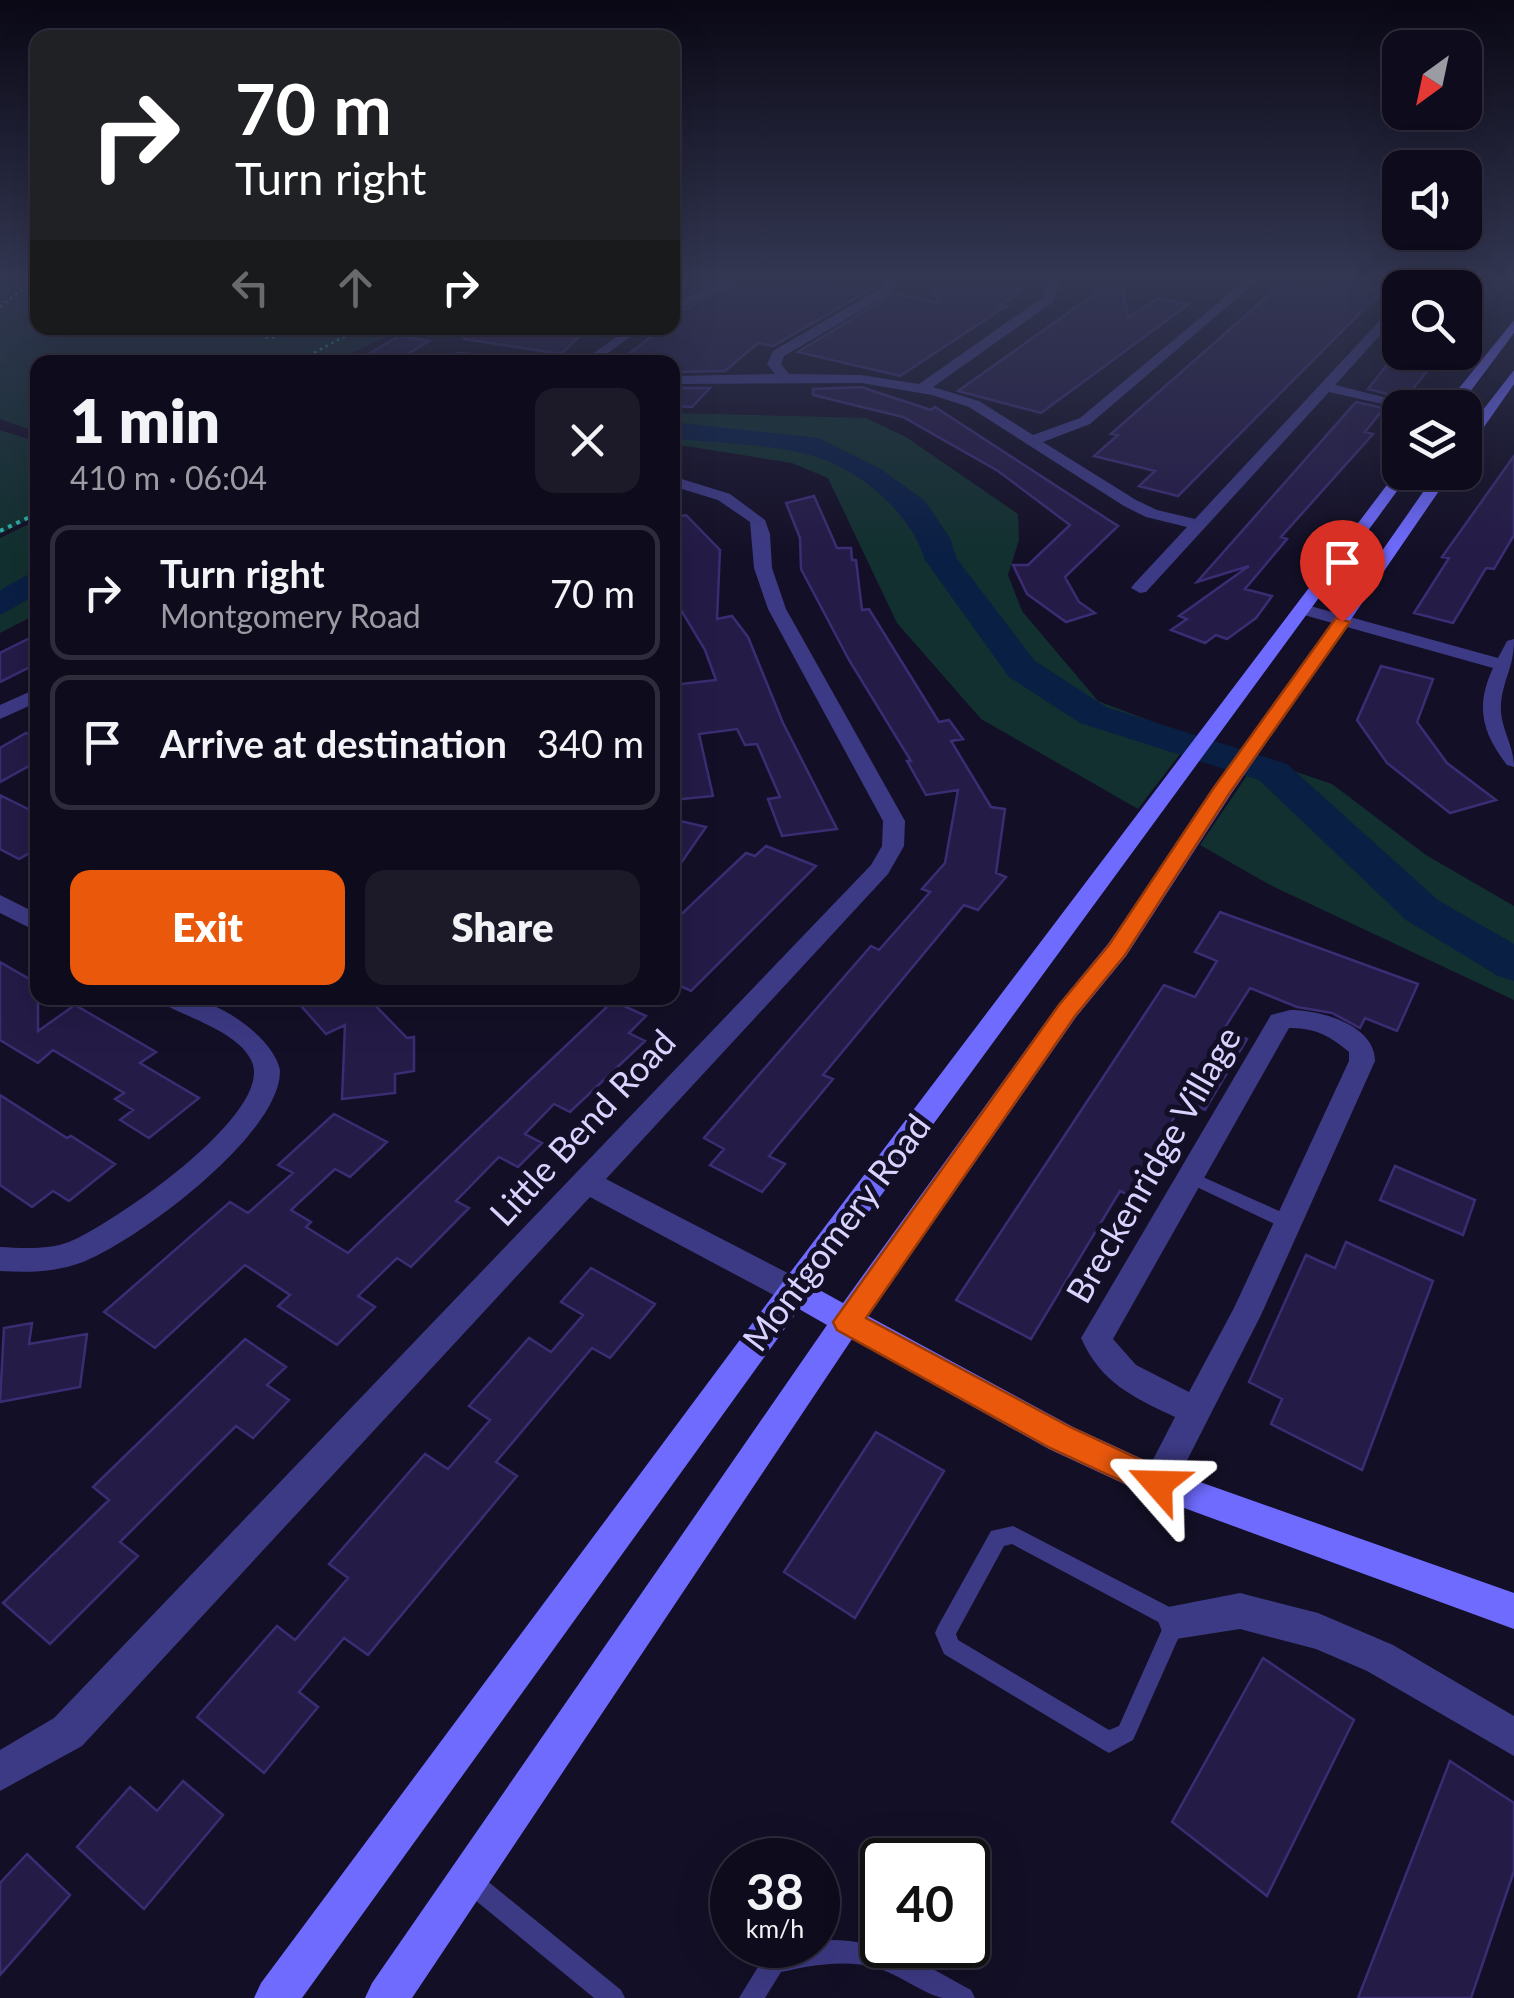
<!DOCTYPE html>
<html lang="en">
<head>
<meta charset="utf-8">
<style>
	:root { --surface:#0e0b1c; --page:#1c1929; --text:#f1f3f6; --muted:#9b9ba3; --line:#2e2b3b; --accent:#ea580c }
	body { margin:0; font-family:Lato,sans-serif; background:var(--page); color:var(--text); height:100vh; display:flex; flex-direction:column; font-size:38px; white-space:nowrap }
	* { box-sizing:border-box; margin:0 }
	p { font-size:32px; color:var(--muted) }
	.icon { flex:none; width:55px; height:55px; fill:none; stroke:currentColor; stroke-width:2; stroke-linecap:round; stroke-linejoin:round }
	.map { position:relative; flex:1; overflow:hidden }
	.drawer { position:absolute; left:30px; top:355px; width:650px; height:650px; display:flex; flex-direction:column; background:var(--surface); border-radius:20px; box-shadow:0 10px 40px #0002,0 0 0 2px var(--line) }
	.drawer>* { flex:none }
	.hud { position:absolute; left:30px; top:30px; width:650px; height:305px; border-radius:20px; box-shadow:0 10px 40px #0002,0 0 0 2px var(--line); background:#202124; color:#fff; overflow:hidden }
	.needle { width:65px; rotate:213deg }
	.buttons { position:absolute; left:1382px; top:30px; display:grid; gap:20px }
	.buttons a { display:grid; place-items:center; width:100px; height:100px; border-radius:20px; background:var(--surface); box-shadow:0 10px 40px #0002,0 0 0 2px var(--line); font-size:50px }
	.speed { position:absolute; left:710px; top:1838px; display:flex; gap:20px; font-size:50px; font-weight:700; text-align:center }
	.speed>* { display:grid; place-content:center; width:130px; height:130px; border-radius:50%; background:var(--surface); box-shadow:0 10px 40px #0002,0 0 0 2px var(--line); line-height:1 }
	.speed small { font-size:25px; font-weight:400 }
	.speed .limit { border:5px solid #111; border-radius:15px; background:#fff; color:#111 }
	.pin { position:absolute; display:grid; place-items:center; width:85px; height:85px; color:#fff; margin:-102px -42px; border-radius:50% 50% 50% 0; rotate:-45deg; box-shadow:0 0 10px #0007 }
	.pin .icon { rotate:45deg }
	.me { position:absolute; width:110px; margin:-55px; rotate:295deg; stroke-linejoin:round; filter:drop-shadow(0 0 8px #0008) }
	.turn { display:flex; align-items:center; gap:35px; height:210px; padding:0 40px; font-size:45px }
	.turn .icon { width:130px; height:130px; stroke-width:2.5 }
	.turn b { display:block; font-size:70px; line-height:85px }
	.lanes { display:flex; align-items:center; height:95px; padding:0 40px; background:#0003; justify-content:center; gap:50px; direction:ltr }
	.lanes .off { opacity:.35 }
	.round { display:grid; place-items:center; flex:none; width:105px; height:105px; border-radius:20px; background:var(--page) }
	.head { display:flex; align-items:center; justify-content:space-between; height:170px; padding:0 40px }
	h1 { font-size:60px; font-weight:800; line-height:75px }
	.primary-button { display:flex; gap:20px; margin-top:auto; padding:20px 40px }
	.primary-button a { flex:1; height:115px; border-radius:20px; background:var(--accent); color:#fff; font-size:40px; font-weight:800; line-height:115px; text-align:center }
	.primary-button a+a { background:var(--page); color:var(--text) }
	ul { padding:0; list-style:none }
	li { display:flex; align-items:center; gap:30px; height:135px; margin:0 20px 15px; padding:0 20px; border:5px solid var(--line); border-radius:20px }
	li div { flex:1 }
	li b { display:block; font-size:38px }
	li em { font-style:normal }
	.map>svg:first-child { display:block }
	.green { fill:#12302f }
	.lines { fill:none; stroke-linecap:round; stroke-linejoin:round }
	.river { fill:#0a1f44; fill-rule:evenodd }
	.building { fill:#241b47; stroke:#3b2d73; stroke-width:2.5 }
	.path-far1 { stroke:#2fb8b0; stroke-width:2.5; stroke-dasharray:2.5 4; stroke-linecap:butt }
	.path { stroke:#2fb8b0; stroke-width:4; stroke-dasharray:4 5; stroke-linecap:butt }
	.lane { fill:#3d3a85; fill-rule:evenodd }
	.street { fill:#3d3a85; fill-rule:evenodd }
	.secondary { fill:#6f6bff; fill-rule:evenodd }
	.route { fill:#ea580c; stroke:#983908; stroke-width:2.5 }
	.labels { text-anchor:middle; stroke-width:10; stroke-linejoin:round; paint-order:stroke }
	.street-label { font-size:35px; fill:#d9d4ff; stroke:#130f26 }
</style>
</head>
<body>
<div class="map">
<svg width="1514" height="1998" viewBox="0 0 1514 1998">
	<rect width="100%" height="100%" fill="#130f26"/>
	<path class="green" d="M 0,276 L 37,276 L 38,328 L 403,328 L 333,362 L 38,362 L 37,432 L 0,419 Z
		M 673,413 L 866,418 L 906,437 L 1018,514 L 1019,540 L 1008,575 L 1022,611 L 1098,701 L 1193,737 L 1138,809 L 981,719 L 897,623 L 828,478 L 792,463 L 673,444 Z
		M 0,430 L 38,442 L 37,515 L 0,534 Z
		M 37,520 L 37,614 L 0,633 L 0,538 Z
		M 1258,759 L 1332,784 L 1426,855 L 1514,906 L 1514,1000 L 1270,885 L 1200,845 Z"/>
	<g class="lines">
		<path class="river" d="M 672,422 L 819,438 L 881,469 L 925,501 L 950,538 L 957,559 L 1035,661 L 1106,707 L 1287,764 L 1438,900 L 1514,944 L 1514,981 L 1498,976 L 1406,920 L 1259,780 L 1080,723 L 1009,677 L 925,560 C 911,513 859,468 810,455 C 767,443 717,444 672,438 Z
			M 38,569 L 38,594 L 0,615 L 0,590 Z"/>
	</g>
	<path class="building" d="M 672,276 L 722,276 L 672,300 Z
		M 748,276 L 783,276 L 819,283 L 837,276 L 862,276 L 855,286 L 872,289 L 773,346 L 758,343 L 725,371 L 672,372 L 672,362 L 619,362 L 662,328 L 672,328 L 672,316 Z
		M 925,276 L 1011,276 L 1021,291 L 1000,305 L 1006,306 L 900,376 L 798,352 L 894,293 L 940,303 Z
		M 1120,276 L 1128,318 L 1158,298 L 1189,304 L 1041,413 L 958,391 Z
		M 1301,276 L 1384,289 L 1178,496 L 1139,486 L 1155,471 L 1094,456 L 1118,435 L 1111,434 L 1254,308 L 1289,277 Z
		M 465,328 L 588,328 L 561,354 L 464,339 Z
		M 399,336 L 429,341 L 395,362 L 355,362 Z
		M 1397,352 L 1443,352 L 1411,391 L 1401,389 L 1395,396 L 1368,389 Z
		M 861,387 L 931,410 L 935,407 L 1118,526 L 1065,577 L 1079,602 L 1095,613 L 1066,622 L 1027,594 L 1013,565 L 1028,565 L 1070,525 L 998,471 L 903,417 L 813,395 L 813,389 Z
		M 672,388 L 710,388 L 692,407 L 672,406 Z
		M 1356,402 L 1384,408 L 1365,432 L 1373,434 L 1281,537 L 1287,539 L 1245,589 L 1272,596 L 1256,618 L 1227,639 L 1216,635 L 1205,643 L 1171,630 L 1187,619 L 1179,616 L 1249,566 L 1197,582 Z
		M 1514,456 L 1514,535 L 1494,569 L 1486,568 L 1453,623 L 1414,613 L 1449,558 L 1442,557 Z
		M 814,496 L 837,548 L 851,548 L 852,560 L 856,560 L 862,610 L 869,609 L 939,722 L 949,720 L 963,739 L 951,741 L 991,807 L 1005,809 L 996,873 L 1006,877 L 978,910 L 964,905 L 823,1075 L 833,1079 L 769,1156 L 785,1164 L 762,1192 L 710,1165 L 724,1149 L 704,1138 L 871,946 L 879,950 L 930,892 L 922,889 L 945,863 L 958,790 L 926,795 L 907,761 L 911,761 L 849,660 L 801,569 L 800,538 L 786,503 Z
		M 686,515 L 720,550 L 717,619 L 732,616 L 748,637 L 783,723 L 837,829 L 782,836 L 768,799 L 780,797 L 757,744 L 745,745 L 737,729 L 699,734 L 713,796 L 672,800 L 672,685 L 716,680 L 705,650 L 672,595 L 672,518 Z
		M 38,634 L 38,663 L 0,682 L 0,653 Z
		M 1381,666 L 1433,679 L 1417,722 L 1447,763 L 1496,800 L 1450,813 L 1387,763 L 1357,720 Z
		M 26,733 L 38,739 L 38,761 L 0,782 L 0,748 Z
		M 0,795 L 38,814 L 38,848 L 19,859 L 0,849 Z
		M 672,819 L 706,827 L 672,876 Z
		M 766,846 L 816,866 L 691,991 L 672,982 L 672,923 L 746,853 L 755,856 Z
		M 1220,912 L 1418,984 L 1397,1031 L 1365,1018 L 1360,1028 L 1332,1013 L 1297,1007 L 1250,988 L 1224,1029 L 1247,1039 L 1205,1110 L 1184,1100 L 1130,1196 L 1120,1191 L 1031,1339 L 956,1300 L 1164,985 L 1195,997 L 1217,961 L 1195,952 Z
		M 0,962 L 38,984 L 38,1031 L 75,1005 L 156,1052 L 140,1063 L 199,1098 L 149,1138 L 120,1120 L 133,1110 L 115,1099 L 124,1093 L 53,1050 L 38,1063 L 0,1040 Z
		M 294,998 L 368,998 L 407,1038 L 414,1037 L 414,1071 L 395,1074 L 395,1093 L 342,1099 L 345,1025 L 326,1034 Z
		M 613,1001 L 646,1016 L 629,1033 L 645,1041 L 570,1112 L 554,1104 L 525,1134 L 542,1143 L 518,1167 L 499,1157 L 456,1201 L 469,1208 L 411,1267 L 397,1258 L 358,1296 L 375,1307 L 337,1345 L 278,1306 L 290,1295 L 245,1265 L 155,1348 L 104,1312 L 230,1202 L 248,1213 L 293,1173 L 278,1165 L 334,1114 L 387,1142 L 350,1177 L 335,1169 L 291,1210 L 311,1222 L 306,1227 L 348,1253 Z
		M 0,1095 L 67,1138 L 71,1136 L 115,1164 L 69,1201 L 53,1191 L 32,1207 L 0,1185 Z
		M 1395,1166 L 1475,1200 L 1463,1235 L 1380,1200 Z
		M 1346,1242 L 1433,1281 L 1362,1470 L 1271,1424 L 1282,1399 L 1249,1382 L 1306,1255 L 1335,1268 Z
		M 591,1268 L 655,1304 L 610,1358 L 592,1348 L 496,1462 L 517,1476 L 368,1655 L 344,1638 L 299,1692 L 318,1707 L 264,1773 L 197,1717 L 277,1626 L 295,1640 L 348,1578 L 329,1564 L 425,1454 L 448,1469 L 490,1420 L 469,1406 L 529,1338 L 551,1352 L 583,1315 L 561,1302 Z
		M 32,1323 L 29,1344 L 87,1334 L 80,1387 L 0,1402 L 4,1328 Z
		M 245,1339 L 286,1367 L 267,1385 L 289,1400 L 253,1438 L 236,1426 L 120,1542 L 138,1556 L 50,1644 L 3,1603 L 109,1500 L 93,1487 Z
		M 876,1432 L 944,1471 L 855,1618 L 784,1572 Z
		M 1263,1658 L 1354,1720 L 1267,1896 L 1172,1822 Z
		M 1450,1761 L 1514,1803 L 1514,1871 L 1471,1998 L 1358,1998 Z
		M 183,1781 L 223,1815 L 144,1909 L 77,1847 L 130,1787 L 157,1811 Z
		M 27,1854 L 70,1895 L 0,1975 L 0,1883 Z"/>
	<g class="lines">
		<path class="path-far1" d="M 0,307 L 38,276
			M 221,328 L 271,338 L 299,328
			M 297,362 L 360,328"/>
		<path class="path" d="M 0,531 L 38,513"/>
		<path class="lane" d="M 1187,1170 L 1295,1218 L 1297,1223 L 1295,1228 L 1289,1229 L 1283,1228 L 1182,1180 L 1179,1176 L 1182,1172 Z
			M 1013,1526 L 1183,1614 L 1186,1621 L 1133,1740 L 1109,1753 L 1102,1749 L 944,1654 L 935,1633 L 938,1626 L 991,1531 ZM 1012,1544 L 1164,1625 L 1119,1726 L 1109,1730 L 958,1640 L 956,1634 L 1004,1546 Z
			M 472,1872 L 480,1875 L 621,1990 L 625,1998 L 594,1998 L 464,1891 L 461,1883 L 464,1875 Z
			M 830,1940 C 885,1940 924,1964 971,1990 L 975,1998 C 965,1998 953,1998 943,1998 C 926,1995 898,1974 877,1968 C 845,1959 813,1965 781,1972 L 765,1998 L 739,1998 L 766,1954 L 797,1945 L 818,1945 L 818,1942 Z"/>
		<path class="street" d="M 730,276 L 745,276 L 672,313 L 672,304 Z
			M 889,276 L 901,276 L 889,294 L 784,356 L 781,364 L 789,374 L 861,375 L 919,384 L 1043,297 L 1048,282 L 1043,276 L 1055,276 L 1060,282 L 1053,302 L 933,387 L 979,401 L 1033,435 L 1080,418 L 1250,276 L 1263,276 L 1090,424 L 1043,442 L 1136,500 L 1157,510 L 1195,519 L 1396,303 L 1400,302 L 1400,313 L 1335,385 L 1428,408 L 1400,408 L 1329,392 L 1146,592 L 1140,593 L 1131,588 L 1134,584 L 1187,527 L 1146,517 L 1124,506 L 969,407 L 932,395 L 861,383 L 672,384 L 672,376 L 775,374 L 767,364 L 773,351 L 881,288 Z
			M 1359,276 L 1385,276 L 1424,285 L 1411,288 Z
			M 629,328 L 643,328 L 595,362 L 581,362 Z
			M 460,352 L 515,358 L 522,362 L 455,359 L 455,353 Z
			M 1465,413 L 1487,417 L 1489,420 L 1482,424 L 1465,421 Z
			M 672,476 L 730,494 L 765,520 L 770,534 L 772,568 L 786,609 L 905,821 L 904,846 L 888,874 L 606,1179 L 805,1282 L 809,1291 L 805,1300 L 794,1304 L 783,1300 L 590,1197 L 82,1746 L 0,1791 L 0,1750 L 54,1718 L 871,865 L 882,846 L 883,821 L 768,609 L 754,568 L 750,522 L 718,500 L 672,486 Z
			M 1303,604 L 1498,658 L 1507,641 L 1514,639 C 1514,668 1503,679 1501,704 C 1499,727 1514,744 1514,767 L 1507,765 C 1482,732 1475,707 1493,668 L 1297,613 L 1297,605 Z
			M 38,688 L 38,702 L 0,719 L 0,705 Z
			M 0,895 L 38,914 L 38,932 L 0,913 Z
			M 160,998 C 169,997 182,996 191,998 C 223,1004 273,1038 280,1070 C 282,1133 139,1240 83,1262 C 56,1272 29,1273 0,1271 L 0,1247 C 22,1248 48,1250 69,1242 C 111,1225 274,1114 252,1062 C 240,1033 189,1018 163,1004 Z
			M 1290,1010 C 1321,1010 1375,1025 1375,1061 L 1261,1315 L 1170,1494 L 1158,1499 L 1146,1494 L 1141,1483 L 1175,1417 C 1133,1397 1101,1383 1081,1338 L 1271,1015 ZM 1289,1028 C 1313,1027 1331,1036 1349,1052 L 1349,1061 L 1234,1308 L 1189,1392 L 1136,1365 L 1113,1339 Z
			M 1240,1593 L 1318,1613 L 1393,1645 L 1514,1716 L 1514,1756 L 1367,1671 L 1316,1649 L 1240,1629 L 1176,1639 L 1163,1634 L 1158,1621 L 1163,1608 Z"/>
		<path class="secondary" d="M 1514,320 L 1514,333 L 1458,408 L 1443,408 Z
			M 1514,370 L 1514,384 L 1470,447 L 1465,448 L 1465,433 Z
			M 1399,469 L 1400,472 L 1411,472 L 814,1287 L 843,1303 L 1058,1005 L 1108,944 L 1437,472 L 1452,472 L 1231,794 L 1126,956 L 1076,1017 L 868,1316 L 1073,1427 L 1166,1470 L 1514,1593 L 1514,1629 L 1146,1494 L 1049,1449 L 852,1339 L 412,1998 L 365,1998 L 372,1983 L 827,1325 L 799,1309 L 302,1998 L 254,1998 L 261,1983 L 783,1282 Z"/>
	</g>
	<linearGradient id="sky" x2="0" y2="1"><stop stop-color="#0a0815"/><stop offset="0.5" stop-color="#333752"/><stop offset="1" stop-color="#333752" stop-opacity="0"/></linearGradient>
	<rect width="1514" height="555" fill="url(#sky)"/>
	<path class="route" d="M 1336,618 L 1350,622 L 1229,794 L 1125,955 L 1075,1016 L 866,1318 L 1072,1428 L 1169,1473 L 1173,1484 L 1169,1494 L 1158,1498 L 1050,1448 L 837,1330 L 833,1322 L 1059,1005 L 1109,945 L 1213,789 Z"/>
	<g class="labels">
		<g class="street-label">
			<text transform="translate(583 1128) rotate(-47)" y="12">Little Bend Road</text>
			<text transform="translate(1154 1165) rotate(-60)" y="12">Breckenridge Village</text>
			<text transform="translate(837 1233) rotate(-53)" y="12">Montgomery Road</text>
		</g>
	</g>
</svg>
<div class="buttons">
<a><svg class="needle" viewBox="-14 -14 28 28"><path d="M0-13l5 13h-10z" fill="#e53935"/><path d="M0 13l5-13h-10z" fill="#9b9ba3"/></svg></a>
<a><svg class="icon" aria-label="sound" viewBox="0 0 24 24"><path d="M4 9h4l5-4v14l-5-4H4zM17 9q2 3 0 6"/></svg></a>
<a><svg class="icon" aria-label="search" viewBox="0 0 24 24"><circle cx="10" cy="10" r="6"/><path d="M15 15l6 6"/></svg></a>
<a><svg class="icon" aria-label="layers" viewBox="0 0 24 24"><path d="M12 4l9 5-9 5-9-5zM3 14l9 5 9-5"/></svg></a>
</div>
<div class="speed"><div>38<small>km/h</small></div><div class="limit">40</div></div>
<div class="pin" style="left:1342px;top:622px;background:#d93025"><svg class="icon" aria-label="arrive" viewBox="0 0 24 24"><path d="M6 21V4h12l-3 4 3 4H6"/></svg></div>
<svg class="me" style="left:1158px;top:1484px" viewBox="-20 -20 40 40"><path d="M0-17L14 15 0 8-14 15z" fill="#ea580c" stroke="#fff" stroke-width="4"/></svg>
<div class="hud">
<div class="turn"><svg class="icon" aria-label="right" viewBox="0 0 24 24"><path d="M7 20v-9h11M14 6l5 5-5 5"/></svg><div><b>70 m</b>Turn right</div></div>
<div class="lanes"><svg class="icon off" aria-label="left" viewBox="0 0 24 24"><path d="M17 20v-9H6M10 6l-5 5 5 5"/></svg><svg class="icon off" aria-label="ahead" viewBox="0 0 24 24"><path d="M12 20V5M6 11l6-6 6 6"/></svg><svg class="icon" aria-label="right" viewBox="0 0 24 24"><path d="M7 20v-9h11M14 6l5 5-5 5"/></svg></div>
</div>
<section class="drawer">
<div class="head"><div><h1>1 min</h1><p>410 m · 06:04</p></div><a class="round"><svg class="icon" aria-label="close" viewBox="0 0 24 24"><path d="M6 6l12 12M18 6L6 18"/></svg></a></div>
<ul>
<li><svg class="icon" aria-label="right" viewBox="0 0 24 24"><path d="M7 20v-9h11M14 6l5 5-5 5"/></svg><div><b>Turn right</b><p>Montgomery Road</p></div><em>70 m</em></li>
<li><svg class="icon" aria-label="arrive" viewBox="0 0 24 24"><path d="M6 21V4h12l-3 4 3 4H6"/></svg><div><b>Arrive at destination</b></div><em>340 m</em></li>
</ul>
<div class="primary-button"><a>Exit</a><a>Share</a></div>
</section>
</div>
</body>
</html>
